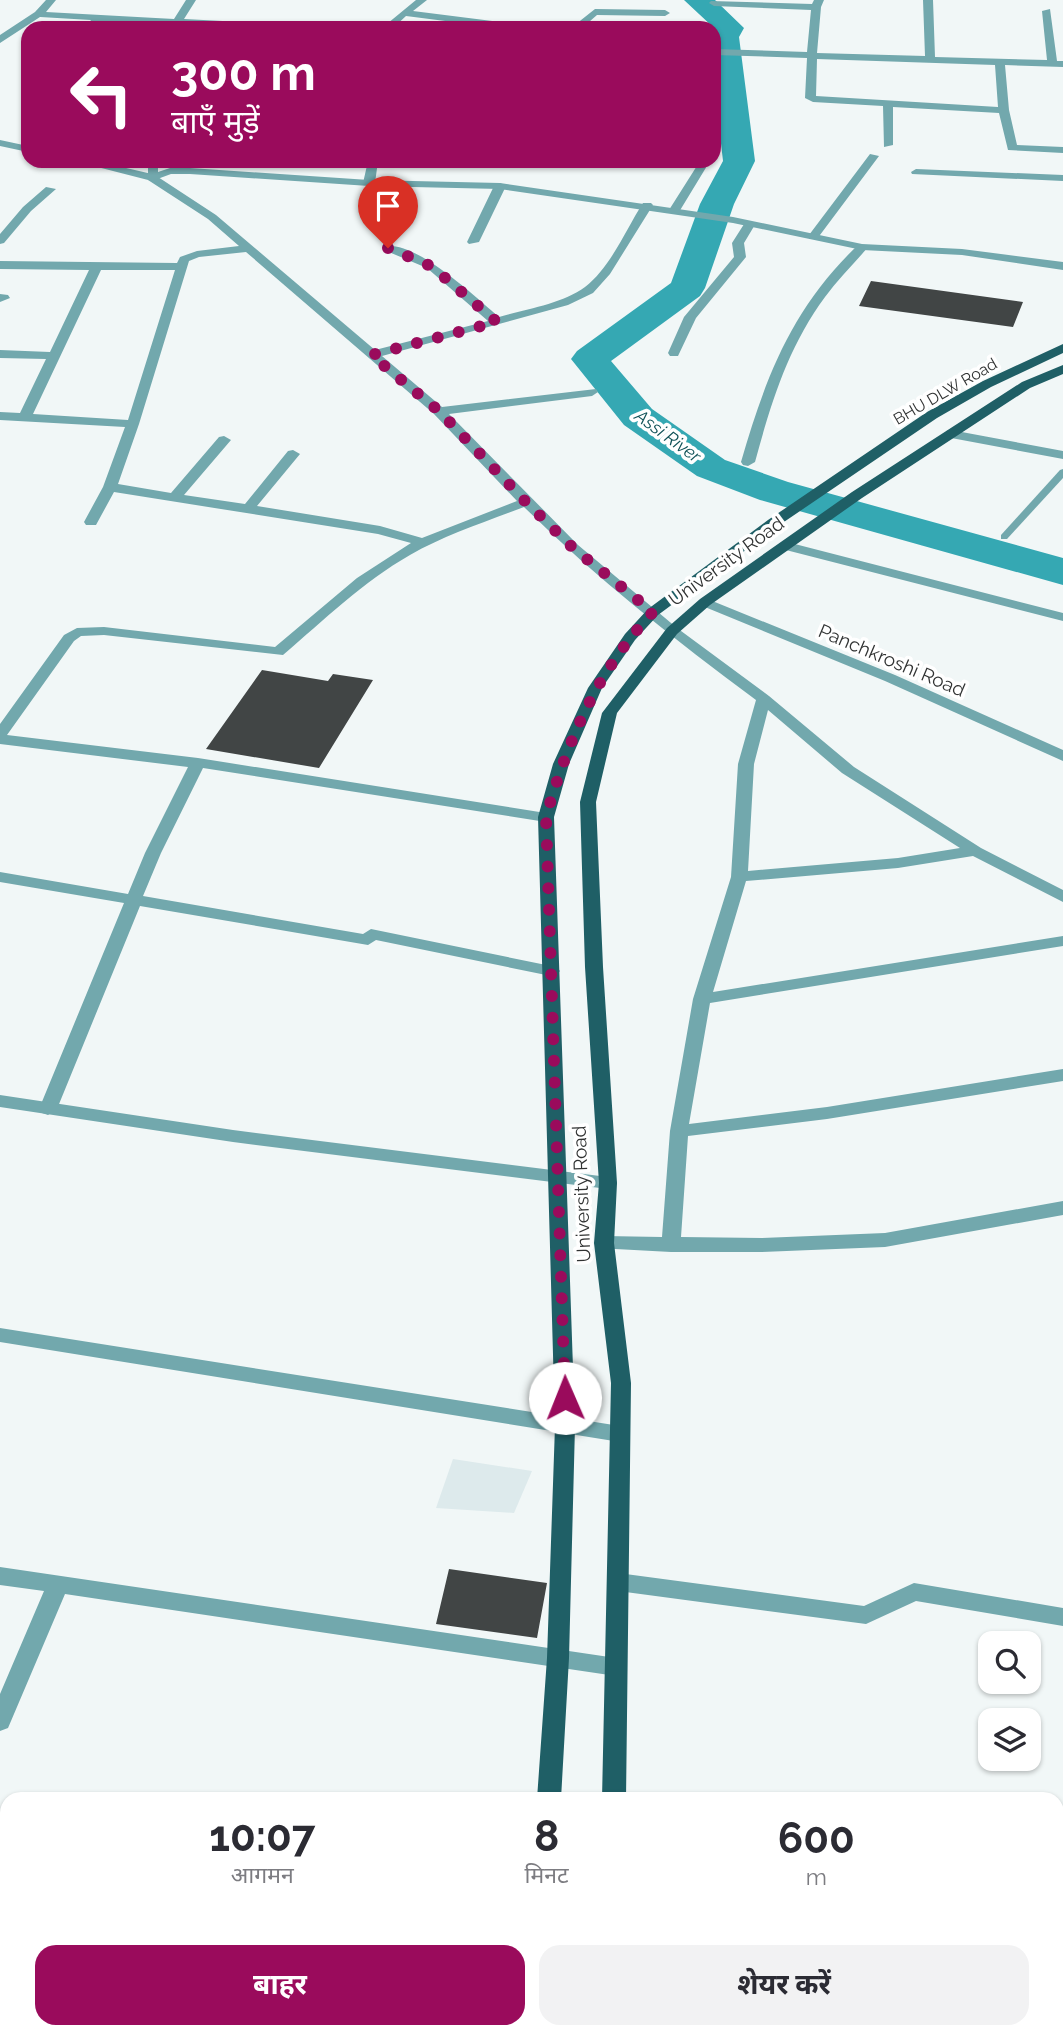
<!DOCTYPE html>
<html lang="hi">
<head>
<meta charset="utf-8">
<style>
	:root { --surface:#fff; --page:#f2f2f3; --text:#2b2b33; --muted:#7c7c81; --accent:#9a0b5c }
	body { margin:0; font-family:Raleway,"Noto Sans Devanagari",sans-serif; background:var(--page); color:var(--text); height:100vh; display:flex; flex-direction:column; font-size:26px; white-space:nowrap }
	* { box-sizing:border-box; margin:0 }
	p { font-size:23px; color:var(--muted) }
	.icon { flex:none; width:38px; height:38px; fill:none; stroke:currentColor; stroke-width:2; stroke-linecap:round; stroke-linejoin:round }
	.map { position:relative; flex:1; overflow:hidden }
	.panel { position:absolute; left:0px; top:1792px; width:1064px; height:247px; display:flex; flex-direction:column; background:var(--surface); border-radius:21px 21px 0 0; box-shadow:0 2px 5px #0004 }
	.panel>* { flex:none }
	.hud { position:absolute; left:21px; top:21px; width:700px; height:147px; border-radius:21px; box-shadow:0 2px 5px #0004; background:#9a0b5c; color:#fff; overflow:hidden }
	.buttons { position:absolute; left:978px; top:1631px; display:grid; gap:14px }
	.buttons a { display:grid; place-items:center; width:63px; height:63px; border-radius:14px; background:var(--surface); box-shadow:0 2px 5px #0004; font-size:35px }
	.pin { position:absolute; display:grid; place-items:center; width:60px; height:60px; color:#fff; margin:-72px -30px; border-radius:50% 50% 50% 0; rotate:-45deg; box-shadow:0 0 7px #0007 }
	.pin .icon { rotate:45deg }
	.me { position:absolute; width:77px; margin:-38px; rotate:359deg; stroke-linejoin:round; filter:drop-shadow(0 0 5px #0008) }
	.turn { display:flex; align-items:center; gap:24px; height:147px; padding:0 35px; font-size:32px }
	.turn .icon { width:91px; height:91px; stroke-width:2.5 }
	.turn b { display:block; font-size:49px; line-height:60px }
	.eta { display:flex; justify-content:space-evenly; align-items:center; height:119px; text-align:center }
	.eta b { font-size:42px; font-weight:700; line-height:49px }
	.cta { display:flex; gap:14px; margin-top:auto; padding:14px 35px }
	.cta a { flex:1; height:80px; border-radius:21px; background:var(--accent); color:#fff; font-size:28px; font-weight:700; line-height:80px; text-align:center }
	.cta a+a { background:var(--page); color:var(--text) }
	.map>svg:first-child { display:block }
	.built { fill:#ddeaec }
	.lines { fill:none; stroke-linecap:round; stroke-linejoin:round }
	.river { fill:#35a8b3; fill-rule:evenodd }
	.building { fill:#414545 }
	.service { fill:#72a8ad; fill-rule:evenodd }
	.minor { fill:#72a8ad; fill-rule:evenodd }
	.tertiary { fill:#72a8ad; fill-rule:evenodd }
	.primary { fill:#1f5f66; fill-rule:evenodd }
	.route { stroke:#9a0b5c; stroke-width:12; stroke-dasharray:0 21.6 }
	.labels { text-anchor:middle; stroke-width:7; stroke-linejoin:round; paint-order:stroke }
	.far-street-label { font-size:16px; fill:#313333; stroke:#fff }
	.far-water-label { font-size:18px; font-style:italic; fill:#0f5157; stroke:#fff }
	.street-label { font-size:19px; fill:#313333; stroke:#fff }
</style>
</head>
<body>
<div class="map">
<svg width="1063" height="2038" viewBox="0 0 1063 2038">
	<rect width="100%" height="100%" fill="#f1f7f7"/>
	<path class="built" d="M 453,1459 L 532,1471 L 514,1513 L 436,1508 Z"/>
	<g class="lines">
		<path class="river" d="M 684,0 L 715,0 L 744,28 L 739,37 L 755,161 L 734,204 L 705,288 L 700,296 L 611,361 L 652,409 L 725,460 L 788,482 L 1063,558 L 1063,585 L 760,500 L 697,476 L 624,425 L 571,359 L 577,351 L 671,283 L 700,204 L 723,161 L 714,82 L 714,28 Z"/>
	</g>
	<path class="building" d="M 871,281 L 1023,302 L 1013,327 L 859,306 Z
		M 262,670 L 328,681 L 333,674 L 373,680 L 319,768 L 206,749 Z
		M 449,1569 L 547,1583 L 537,1638 L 436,1624 Z"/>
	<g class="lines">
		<path class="service" d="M 1063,469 L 1063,478 L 1007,539 L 1001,539 L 1001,535 L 1060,470 Z"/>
		<path class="minor" d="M 46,0 L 56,0 L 46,12 L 174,19 L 186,0 L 196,0 L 184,19 L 263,23 L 268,26 L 242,28 L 101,21 L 95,28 L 85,28 L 91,20 L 40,17 L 0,43 L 0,35 L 35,12 Z
			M 416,0 L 427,0 L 413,11 L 523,25 L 528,28 L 500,28 L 406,16 L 393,28 L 382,28 Z
			M 814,0 L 824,0 L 821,7 L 817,53 L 925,56 L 923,0 L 933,0 L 935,57 L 1047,60 L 1042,11 L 1050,9 L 1057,61 L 1063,61 L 1063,67 L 1005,65 L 1009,110 L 1017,145 L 1063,147 L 1063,153 L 1008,150 L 999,113 L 893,107 L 893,145 L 884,147 L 883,106 L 813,102 L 805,98 L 807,58 L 714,55 L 714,49 L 807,52 L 811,10 L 714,6 L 709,3 L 711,1 L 812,4 ZM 817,59 L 995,65 L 998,107 L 816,96 Z
			M 595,9 L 665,10 L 670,13 L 665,16 L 597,15 L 582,28 L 571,28 Z
			M 870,154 L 879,156 L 817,239 L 809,239 L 809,235 Z
			M 148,161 L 158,161 L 158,177 L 216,215 L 375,350 L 488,321 L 427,268 L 384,250 L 384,246 C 417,241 474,296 499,317 C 526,309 562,304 585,287 C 611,267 626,229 643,203 L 651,203 L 653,205 L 610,274 L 593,293 L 568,305 L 382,356 L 442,407 L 596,389 L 598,392 L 592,396 L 449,414 L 578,545 L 677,628 L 769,696 L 854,767 L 981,848 L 1063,890 L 1063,902 L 973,856 L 898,868 L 746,881 L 713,992 L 1063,936 L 1063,946 L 710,1003 L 689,1124 L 827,1107 L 1063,1069 L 1063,1081 L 827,1119 L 688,1136 L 681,1237 L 762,1238 L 885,1233 L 1063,1201 L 1063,1215 L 885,1247 L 762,1252 L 671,1252 L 597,1248 L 594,1243 L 597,1238 L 604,1236 L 662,1237 L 670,1131 L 693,999 L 731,877 L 738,764 L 756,700 C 675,640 596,578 524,507 C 485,522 445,535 410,555 C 363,582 324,620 283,655 L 104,635 L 81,636 L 74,641 L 7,735 L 198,758 L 552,814 L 554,817 L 546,822 L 203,768 L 161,853 L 143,896 L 363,934 L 371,929 L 551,966 L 557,967 L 560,971 L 557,975 L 551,976 L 376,940 L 368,945 L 140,906 L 57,1109 L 48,1115 L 42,1113 L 39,1109 L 124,903 L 0,882 L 0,872 L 128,894 L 145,853 L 188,767 L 0,744 L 0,724 L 64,635 L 77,628 L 104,627 L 275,647 L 357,578 L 411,543 L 378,534 L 114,492 L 96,525 L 86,525 L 84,522 L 103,487 L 125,427 L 0,420 L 0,412 L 20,413 L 46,359 L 0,358 L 0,350 L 50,352 L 89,270 L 0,269 L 0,261 L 177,263 L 180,257 L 197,251 L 239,246 L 208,219 L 148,180 ZM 246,252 L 434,414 L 517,501 L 422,538 L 380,526 L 257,506 L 300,454 L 293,450 L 288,451 L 245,504 L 184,495 L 231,440 L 224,436 L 219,437 L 171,493 L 118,484 L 139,424 L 189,261 L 199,257 ZM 101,270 L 175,270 L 128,420 L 33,414 ZM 768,710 L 842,773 L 960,848 L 898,858 L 748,871 L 754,764 Z
			M 368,161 L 378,161 L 375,183 L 369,186 L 363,183 Z
			M 700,161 L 710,161 L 679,212 L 671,212 L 669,210 Z
			M 916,169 L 1063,175 L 1063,181 L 912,174 L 911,172 Z
			M 500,183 L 506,186 L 479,242 L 469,244 L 467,242 L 494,186 Z
			M 46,187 L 56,189 L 31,211 L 4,243 L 0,244 L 0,234 L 23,207 Z
			M 746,221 L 756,223 L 744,243 L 746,257 L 696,318 L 678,356 L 670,356 L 668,353 L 684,317 L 734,257 L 732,243 Z
			M 858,245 L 868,247 C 854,264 838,279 825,297 C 788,347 771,403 755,462 L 748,466 L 743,465 L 741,462 C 766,376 792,308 858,245 Z
			M 0,294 L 8,295 L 10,298 L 0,302 Z
			M 951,430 L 1063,451 L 1063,459 L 946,437 L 946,431 Z
			M 787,542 L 1063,613 L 1063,621 L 782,549 L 780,546 Z
			M 0,1328 L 620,1426 L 627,1428 L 630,1434 L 627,1440 L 620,1442 L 0,1342 Z
			M 0,1567 L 616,1658 L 624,1660 L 627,1667 L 624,1674 L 616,1676 L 65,1594 L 11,1721 L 8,1728 L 0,1731 L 0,1694 L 44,1591 L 0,1585 Z
			M 618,1573 L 864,1606 L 914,1583 L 1063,1608 L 1063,1626 L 916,1601 L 866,1624 L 618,1591 L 610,1588 L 607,1582 L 610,1576 Z
			M 0,1855 L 7,1856 L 7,1878 L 0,1877 Z
			M 1057,1985 L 1063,1986 L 1063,2010 L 1057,2009 Z
			M 812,2032 L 838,2032 L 837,2038 L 811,2038 Z"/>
		<path class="tertiary" d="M 0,140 L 28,146 L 28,152 L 0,146 Z
			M 74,161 L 96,161 L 152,174 L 170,168 L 190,168 L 369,180 L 500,183 L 733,217 L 862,244 L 962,249 L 1063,262 L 1063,270 L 962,255 L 862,250 L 733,223 L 500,189 L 369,186 L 190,174 L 171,174 L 152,181 Z
			M 705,598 L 895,675 L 1063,750 L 1063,761 L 885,681 L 700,605 L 698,602 Z
			M 0,1095 L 233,1130 L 608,1177 L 615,1178 L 617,1183 L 615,1188 L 608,1189 L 233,1142 L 0,1107 Z"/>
		<path class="primary" d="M 1063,344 L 1063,353 L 991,387 L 937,418 L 778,526 L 658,615 L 635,640 L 602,688 L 569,764 L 554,817 L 575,1426 L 569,1658 L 561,1799 L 537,1799 L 547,1658 L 555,1426 L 538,817 L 553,764 L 588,688 L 625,634 L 648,609 L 768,520 L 927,412 L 983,381 Z
			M 1063,365 L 1063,374 L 1030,388 L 862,498 L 710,605 L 677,634 L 617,713 L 596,802 L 603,967 L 617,1183 L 614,1243 L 631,1383 L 626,1799 L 602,1799 L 611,1383 L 594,1243 L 599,1183 L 585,967 L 580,802 L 602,713 L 667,628 L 700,599 L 852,492 L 1022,382 Z
			M 522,2032 L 548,2032 L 548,2038 L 522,2038 Z
			M 598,2032 L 624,2032 L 624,2038 L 598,2038 Z"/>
	</g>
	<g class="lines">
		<path class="route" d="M 388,248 L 431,266 L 497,322 L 371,355 L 439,411 L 526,502 L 573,548 L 653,612 C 597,671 568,740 546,817 L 565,1398"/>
	</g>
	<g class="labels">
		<g class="far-street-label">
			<text transform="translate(945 391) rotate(-30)" y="6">BHU DLW Road</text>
		</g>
		<g class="far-water-label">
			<text transform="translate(668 436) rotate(36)" y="6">Assi River</text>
		</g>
		<g class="street-label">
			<text transform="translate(726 561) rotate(-36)" y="7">University Road</text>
			<text transform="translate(892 660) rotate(23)" y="7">Panchkroshi Road</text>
			<text transform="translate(581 1194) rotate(-92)" y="7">University Road</text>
		</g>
	</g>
</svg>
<div class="buttons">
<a><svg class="icon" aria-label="search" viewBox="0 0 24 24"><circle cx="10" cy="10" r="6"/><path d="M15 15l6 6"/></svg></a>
<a><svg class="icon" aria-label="layers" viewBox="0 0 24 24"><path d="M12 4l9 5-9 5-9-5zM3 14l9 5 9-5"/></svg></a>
</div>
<div class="pin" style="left:388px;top:248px;background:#d93025"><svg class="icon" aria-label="arrive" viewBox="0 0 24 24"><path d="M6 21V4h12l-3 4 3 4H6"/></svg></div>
<svg class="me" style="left:565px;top:1398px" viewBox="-20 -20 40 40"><circle r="19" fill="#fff"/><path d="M0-13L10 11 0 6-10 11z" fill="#9a0b5c"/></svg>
<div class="hud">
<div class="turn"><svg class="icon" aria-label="left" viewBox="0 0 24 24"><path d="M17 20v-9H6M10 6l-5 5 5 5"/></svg><div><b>300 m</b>बाएँ मुड़ें</div></div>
</div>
<section class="panel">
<div class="eta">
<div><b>10:07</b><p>आगमन</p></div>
<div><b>8</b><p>मिनट</p></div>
<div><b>600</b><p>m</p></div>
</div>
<div class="cta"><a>बाहर</a><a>शेयर करें</a></div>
</section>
</div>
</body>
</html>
